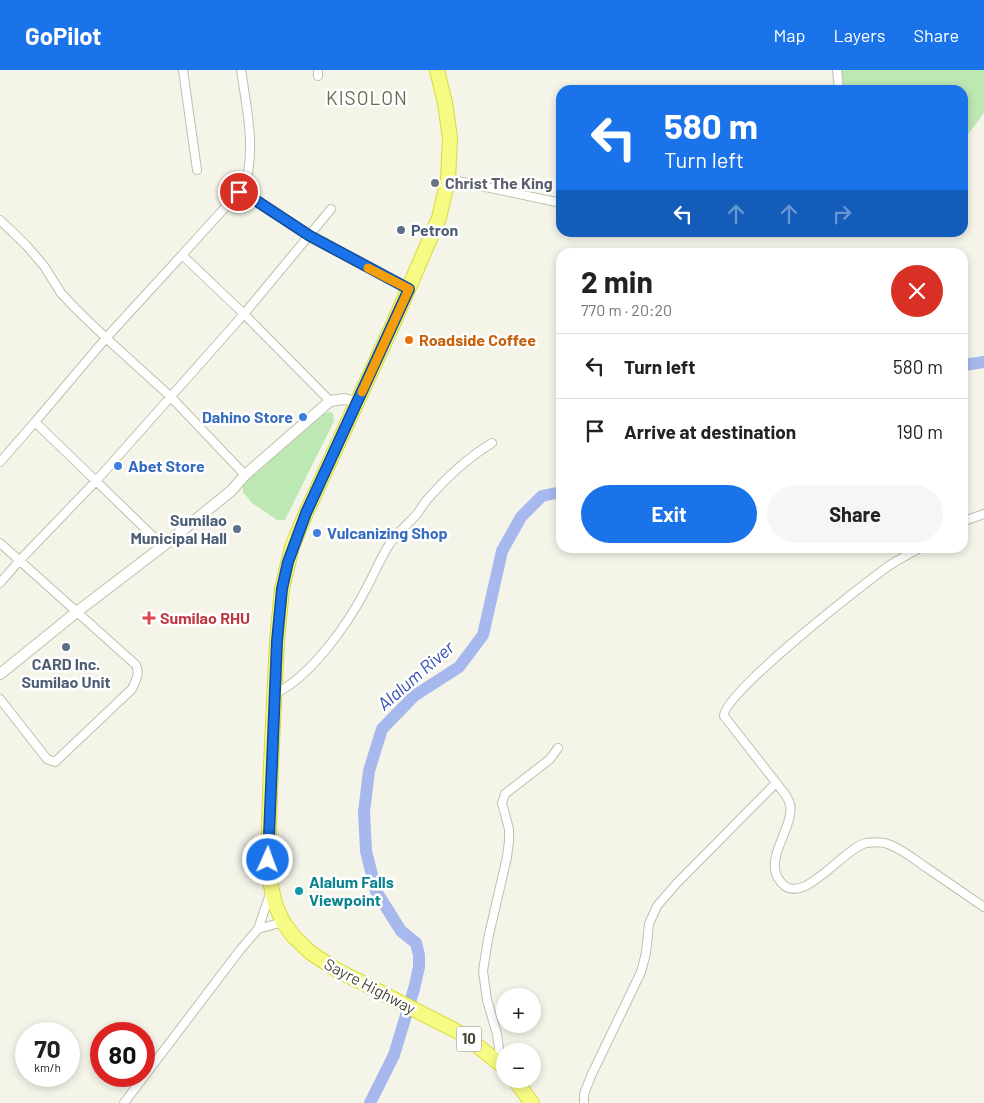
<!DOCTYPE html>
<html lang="en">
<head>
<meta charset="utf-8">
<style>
	:root { --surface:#fff; --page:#f6f6f6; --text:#222; --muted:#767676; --line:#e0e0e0; --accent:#1a73e8 }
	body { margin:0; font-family:Barlow,sans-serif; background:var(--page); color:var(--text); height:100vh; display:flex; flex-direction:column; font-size:19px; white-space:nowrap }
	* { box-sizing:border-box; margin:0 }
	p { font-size:16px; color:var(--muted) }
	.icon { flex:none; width:28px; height:28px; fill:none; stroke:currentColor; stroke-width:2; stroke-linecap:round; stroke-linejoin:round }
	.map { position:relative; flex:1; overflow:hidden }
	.sheet { position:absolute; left:556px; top:178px; width:412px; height:305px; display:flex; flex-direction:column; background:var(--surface); border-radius:15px; box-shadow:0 2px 8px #0003 }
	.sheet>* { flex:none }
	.hud { position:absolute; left:556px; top:15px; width:412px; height:152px; border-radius:15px; box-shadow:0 2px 8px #0003; background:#1a73e8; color:#fff; overflow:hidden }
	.buttons { position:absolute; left:496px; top:918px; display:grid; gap:10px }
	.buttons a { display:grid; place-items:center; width:45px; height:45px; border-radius:50%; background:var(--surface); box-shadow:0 2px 8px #0003; font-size:25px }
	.speed { position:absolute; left:15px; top:952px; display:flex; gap:10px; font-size:25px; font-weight:700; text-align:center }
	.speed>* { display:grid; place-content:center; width:65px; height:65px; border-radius:50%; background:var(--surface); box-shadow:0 2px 8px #0003; line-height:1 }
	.speed small { font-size:12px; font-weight:400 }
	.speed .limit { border:8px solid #d22; background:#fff; color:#111 }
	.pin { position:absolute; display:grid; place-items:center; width:42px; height:42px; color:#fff; margin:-21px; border:2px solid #fff; border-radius:50%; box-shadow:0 1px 5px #0007 }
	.me { position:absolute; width:55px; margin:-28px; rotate:2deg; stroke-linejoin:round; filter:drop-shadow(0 0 4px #0008) }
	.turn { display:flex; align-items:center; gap:18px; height:105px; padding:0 25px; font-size:22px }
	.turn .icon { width:65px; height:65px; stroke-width:2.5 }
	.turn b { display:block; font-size:35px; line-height:42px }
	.lanes { display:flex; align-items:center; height:48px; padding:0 25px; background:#0003; justify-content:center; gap:25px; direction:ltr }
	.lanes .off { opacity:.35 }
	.round { display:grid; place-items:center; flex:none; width:52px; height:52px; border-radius:26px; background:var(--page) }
	.overview { display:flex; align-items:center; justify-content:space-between; height:85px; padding:0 25px }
	h1 { font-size:30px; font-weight:700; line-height:38px }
	.cta { display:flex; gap:10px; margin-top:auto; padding:10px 25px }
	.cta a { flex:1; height:58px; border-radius:30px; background:var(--accent); color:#fff; font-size:20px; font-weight:700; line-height:58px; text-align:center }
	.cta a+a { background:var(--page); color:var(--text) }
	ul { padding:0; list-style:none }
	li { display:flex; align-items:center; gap:15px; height:65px; padding:0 25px; border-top:1px solid var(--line) }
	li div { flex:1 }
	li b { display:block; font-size:19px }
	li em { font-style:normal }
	header { display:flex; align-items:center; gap:30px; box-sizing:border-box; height:70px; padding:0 25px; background:var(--accent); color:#fff }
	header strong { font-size:24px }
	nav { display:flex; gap:28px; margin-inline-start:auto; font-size:18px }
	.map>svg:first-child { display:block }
	.green { fill:#bde7b3 }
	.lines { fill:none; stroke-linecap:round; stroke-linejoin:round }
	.river { stroke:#a7b8ef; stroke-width:12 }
	.minor-casing { stroke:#bfc0ac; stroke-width:10 }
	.tertiary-casing { stroke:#bfc0ac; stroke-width:12 }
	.trunk-casing { stroke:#dad93d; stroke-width:16 }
	.minor { stroke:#fff; stroke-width:8 }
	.tertiary { stroke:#fff; stroke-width:10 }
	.trunk { stroke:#f6fb84; stroke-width:14 }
	.route-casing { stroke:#114b97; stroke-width:12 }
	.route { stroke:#1a73e8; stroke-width:9 }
	.slow { stroke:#f59e0b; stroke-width:9 }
	.worship-dot { fill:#6b7280; stroke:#fff; stroke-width:2 }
	.service-dot { fill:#5c6f8a; stroke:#fff; stroke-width:2 }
	.food-dot { fill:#e8710a; stroke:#fff; stroke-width:2 }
	.shop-dot { fill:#3f7fe0; stroke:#fff; stroke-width:2 }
	.health-dot { fill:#e0444e; stroke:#fff; stroke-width:2 }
	.culture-dot { fill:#0f9aa8; stroke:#fff; stroke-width:2 }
	.labels { text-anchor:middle; stroke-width:5; stroke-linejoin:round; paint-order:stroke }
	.shield { fill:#fff; stroke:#7f7e74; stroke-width:1 }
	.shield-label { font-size:15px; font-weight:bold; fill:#484738 }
	.worship-label { font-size:16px; font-weight:bold; fill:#5b616d; stroke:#fff; text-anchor:start }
	.service-label { font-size:16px; font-weight:bold; fill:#4e5e75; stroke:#fff; text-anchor:start }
	.food-label { font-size:16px; font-weight:bold; fill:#c56008; stroke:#fff; text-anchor:start }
	.shop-label { font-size:16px; font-weight:bold; fill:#366cbe; stroke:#fff; text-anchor:start }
	.health-label { font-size:16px; font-weight:bold; fill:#be3a42; stroke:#fff; text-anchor:start }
	.culture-label { font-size:16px; font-weight:bold; fill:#0d838f; stroke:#fff; text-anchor:start }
	.street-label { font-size:16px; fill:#484738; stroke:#fff }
	.water-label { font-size:18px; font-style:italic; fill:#324eb2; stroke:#fff }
	.quarter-label { font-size:19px; letter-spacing:1px; fill:#6a694f; stroke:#fff }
</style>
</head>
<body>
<header>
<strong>GoPilot</strong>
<nav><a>Map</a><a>Layers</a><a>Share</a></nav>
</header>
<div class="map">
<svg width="984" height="1033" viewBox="0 0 984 1033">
	<rect width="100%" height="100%" fill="#f4f4e9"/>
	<path class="green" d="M 838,0 L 984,0 L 984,43 L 964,70 L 964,20 L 841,20 Z
		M 330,342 L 333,343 L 334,351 L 285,450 L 277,450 L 252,433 L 243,422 L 242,412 L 324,344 Z"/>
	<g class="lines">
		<path class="river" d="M 964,295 L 984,292
			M 370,1033 L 394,985 L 414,919 L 419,897 L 419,885 L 416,873 L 401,861 L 376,821 L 366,781 L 364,742 L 369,701 L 382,659 L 414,626 L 459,597 L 483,565 L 502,481 L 521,447 L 542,426 L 561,422"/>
		<g class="minor-casing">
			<path id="minor" d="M 183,0 L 197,100
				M 241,0 C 247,40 257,83 243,122
				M 318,0 L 318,6
				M 837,0 L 839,20
				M 448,109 L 561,133
				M 0,150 L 26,175 L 44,196 L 61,223 L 75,238 L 106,268 L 35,352
				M 182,185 L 106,268 L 171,327 L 245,405
				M 330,331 L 244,244 L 182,185 L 239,122 L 243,122 L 309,166 L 409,219
				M 0,392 L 35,352 L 96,411 L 20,490 L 0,513
				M 964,451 L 984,444
				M 0,473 L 136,595 C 140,604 136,610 132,619 L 55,692 L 47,689 L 0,629
				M 163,476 L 96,411 L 244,244 L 331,139
				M 920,478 C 910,483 900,489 890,495 C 866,512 722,624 724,646 L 785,724 C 787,727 789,731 790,734 C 795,755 765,787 778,808 C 799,844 841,779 866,773 C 873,772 881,771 888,774 C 902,779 915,790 927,798 C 946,811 965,824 984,837
				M 274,624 C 310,608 348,554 366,519 C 374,504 380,489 389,475 C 397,463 408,454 417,444 C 420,440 423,435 426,431 C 445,409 467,388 492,373
				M 258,859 L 270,824
				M 501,993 L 497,964 L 487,930 L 483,901 L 488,869 L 507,787 L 509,771 L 509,759 L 502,733 L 505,724 L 550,689 L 558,678
				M 124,1033 L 240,880 L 258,859 L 283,852
				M 584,1033 L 584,1024 L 591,1006 L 641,902 L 646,883 L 649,854 L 657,836 L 677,813 L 776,713"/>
		</g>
		<g class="tertiary-casing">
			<path id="tertiary" d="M 0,604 L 78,541 L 163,476 L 231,421 L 245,405 L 330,331 L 344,329 L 357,332"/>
		</g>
		<g class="trunk-casing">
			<path id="trunk" d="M 437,0 L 445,33 L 450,68 L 448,109 L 439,148 L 394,252 L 306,443 L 292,477 L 282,519 L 277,571 L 271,695 L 268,790 L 269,807 L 275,834 L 283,852 L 294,867 L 311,883 L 337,900 L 464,965 L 505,998
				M 514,1009 L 532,1033"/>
		</g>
		<use href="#minor" class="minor"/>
		<use href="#tertiary" class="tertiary"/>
		<use href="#trunk" class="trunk"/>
	</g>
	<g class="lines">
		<g class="route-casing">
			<path id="route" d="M 239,122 L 243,122 L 310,166 L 409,219 L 306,443 L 288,492 L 282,519 L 277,571 L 268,790"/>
		</g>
		<use href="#route" class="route"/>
		<path class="slow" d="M 362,322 L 409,219 L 368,198"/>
	</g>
	<circle class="worship-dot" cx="435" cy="113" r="5"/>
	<g class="service-dot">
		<circle cx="401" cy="160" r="5"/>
		<circle cx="237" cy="459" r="5"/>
		<circle cx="66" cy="577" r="5"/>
	</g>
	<circle class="food-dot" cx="409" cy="270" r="5"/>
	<g class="shop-dot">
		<circle cx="303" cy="347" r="5"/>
		<circle cx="118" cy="396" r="5"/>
		<circle cx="317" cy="463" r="5"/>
	</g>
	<path class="health-dot" d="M146.5 540.5h5v5h5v5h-5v5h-5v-5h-5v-5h5z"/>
	<circle class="culture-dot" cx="299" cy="821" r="5"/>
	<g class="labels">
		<rect class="shield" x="456.5" y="956.5" width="25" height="25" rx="4"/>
		<g class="shield-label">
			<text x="469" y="974">10</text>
		</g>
		<g class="worship-label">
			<text x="445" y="119">Christ The King</text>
		</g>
		<g class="service-label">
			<text x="411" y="166">Petron</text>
			<text x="227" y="456" text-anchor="end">Sumilao<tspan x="227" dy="18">Municipal Hall</tspan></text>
			<text x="66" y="600" text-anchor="middle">CARD Inc.<tspan x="66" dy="18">Sumilao Unit</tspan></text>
		</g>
		<g class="food-label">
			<text x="419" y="276">Roadside Coffee</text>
		</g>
		<g class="shop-label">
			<text x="293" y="353" text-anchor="end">Dahino Store</text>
			<text x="128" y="402">Abet Store</text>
			<text x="327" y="469">Vulcanizing Shop</text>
		</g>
		<g class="health-label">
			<text x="160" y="554">Sumilao RHU</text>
		</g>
		<g class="culture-label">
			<text x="309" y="818">Alalum Falls<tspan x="309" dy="18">Viewpoint</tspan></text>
		</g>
		<g class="street-label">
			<text transform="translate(370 916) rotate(28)" y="6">Sayre Highway</text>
		</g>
		<g class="water-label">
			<text transform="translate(416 606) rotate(-41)" y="6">Alalum River</text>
		</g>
		<g class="quarter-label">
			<text x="367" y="35">KISOLON</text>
		</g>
	</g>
</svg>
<div class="buttons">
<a>+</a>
<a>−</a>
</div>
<div class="speed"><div>70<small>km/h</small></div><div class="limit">80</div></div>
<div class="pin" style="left:239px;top:122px;background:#d93025"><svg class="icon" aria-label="arrive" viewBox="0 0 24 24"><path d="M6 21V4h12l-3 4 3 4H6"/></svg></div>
<svg class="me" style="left:268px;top:790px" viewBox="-20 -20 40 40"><circle r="17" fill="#1a73e8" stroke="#fff" stroke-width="3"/><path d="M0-11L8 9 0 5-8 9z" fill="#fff"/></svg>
<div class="hud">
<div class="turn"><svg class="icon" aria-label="left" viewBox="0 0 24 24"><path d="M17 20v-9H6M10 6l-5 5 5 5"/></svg><div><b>580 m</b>Turn left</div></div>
<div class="lanes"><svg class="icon" aria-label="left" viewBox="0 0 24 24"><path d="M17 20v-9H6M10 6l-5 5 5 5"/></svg><svg class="icon off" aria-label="ahead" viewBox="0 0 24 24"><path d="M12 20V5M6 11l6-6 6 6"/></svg><svg class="icon off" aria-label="ahead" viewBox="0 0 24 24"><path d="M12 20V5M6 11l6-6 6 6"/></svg><svg class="icon off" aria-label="right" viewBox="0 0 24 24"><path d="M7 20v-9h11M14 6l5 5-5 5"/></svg></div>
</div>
<section class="sheet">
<div class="overview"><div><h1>2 min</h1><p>770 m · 20:20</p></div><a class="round" style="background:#d93025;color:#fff"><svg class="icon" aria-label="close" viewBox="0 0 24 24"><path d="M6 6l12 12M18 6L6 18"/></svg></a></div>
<ul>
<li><svg class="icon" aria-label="left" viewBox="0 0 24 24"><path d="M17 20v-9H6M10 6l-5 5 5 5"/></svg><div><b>Turn left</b></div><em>580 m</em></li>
<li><svg class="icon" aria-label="arrive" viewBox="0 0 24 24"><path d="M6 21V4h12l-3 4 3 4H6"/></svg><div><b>Arrive at destination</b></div><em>190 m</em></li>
</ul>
<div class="cta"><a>Exit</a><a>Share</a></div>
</section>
</div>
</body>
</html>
